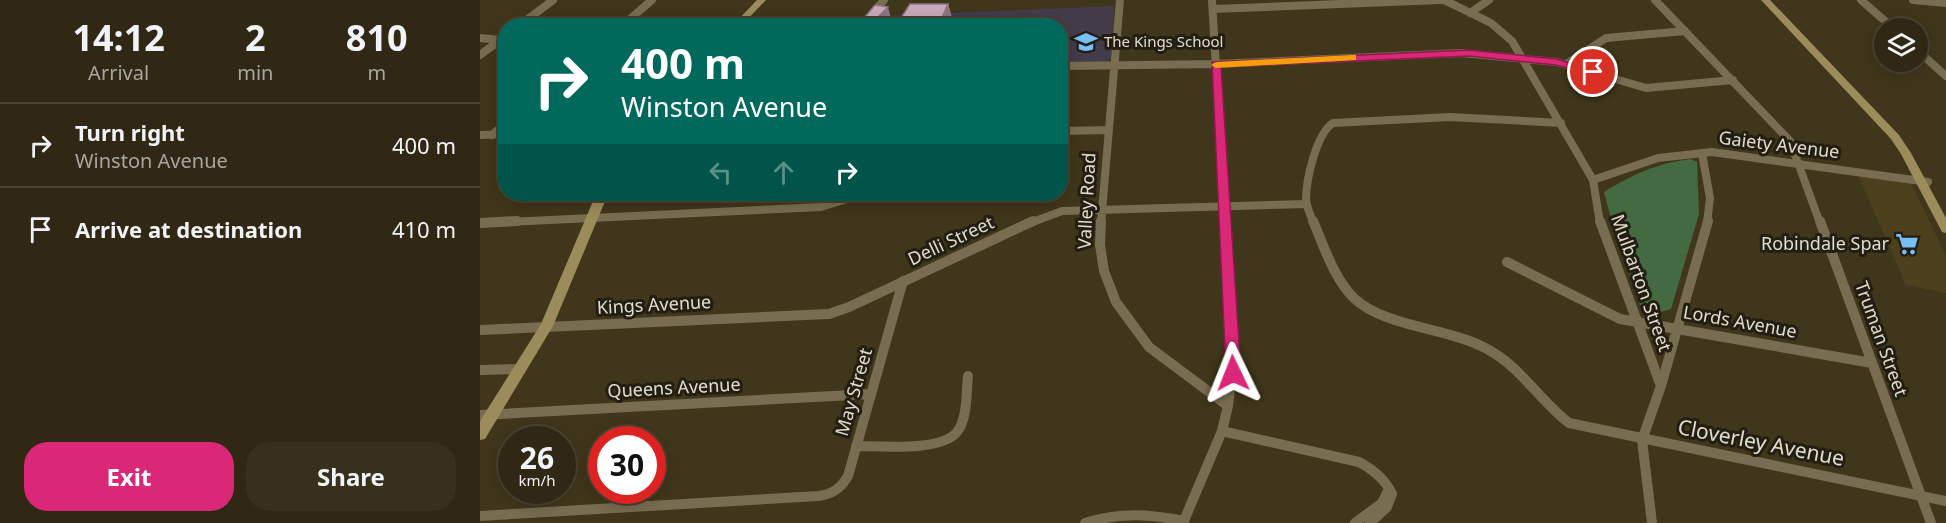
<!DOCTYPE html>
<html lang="en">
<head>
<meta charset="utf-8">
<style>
	:root { --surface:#302814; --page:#38301d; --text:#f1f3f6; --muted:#a8a6a0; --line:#4b4434; --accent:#db2777 }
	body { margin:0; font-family:"Noto Sans",sans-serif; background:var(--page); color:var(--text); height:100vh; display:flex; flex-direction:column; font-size:22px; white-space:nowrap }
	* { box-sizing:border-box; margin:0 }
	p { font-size:20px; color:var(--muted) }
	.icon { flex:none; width:33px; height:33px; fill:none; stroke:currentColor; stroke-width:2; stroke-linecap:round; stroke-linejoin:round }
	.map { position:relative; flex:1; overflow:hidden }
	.panel { display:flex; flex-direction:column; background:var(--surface); width:480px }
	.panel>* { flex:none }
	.top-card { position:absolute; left:18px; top:18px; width:570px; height:183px; border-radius:24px; box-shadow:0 3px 15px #0003,0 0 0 2px var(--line); background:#00695c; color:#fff; overflow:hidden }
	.tools { position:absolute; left:1394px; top:18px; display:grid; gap:12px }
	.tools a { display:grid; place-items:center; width:54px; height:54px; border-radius:50%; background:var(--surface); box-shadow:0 3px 15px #0003,0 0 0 2px var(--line); font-size:30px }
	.speed { position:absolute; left:18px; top:426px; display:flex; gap:12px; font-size:30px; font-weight:700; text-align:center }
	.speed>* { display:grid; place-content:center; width:78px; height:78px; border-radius:50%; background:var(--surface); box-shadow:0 3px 15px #0003,0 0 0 2px var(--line); line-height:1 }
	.speed small { font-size:15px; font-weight:400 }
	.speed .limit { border:9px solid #d22; background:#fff; color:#111 }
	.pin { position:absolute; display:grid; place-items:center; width:51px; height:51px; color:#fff; margin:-26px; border:3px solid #fff; border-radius:50%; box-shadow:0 2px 6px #0007 }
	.me { position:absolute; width:66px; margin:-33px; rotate:358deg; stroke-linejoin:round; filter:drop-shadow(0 0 4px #0008) }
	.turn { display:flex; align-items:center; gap:21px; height:126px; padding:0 24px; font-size:27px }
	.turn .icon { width:78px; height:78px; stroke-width:2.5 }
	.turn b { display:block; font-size:42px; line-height:51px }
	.lanes { display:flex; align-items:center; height:57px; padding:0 24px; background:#0003; justify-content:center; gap:30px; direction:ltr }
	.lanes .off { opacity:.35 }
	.eta { display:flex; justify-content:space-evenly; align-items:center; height:102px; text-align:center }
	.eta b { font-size:36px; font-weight:700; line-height:42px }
	.primary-button { display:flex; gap:12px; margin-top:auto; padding:12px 24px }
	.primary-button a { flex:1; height:69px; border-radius:24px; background:var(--accent); color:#fff; font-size:24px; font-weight:700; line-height:69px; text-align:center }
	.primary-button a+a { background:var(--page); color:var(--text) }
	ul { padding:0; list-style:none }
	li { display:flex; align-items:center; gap:18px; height:84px; padding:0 24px; border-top:2px solid var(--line) }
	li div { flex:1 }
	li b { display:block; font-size:22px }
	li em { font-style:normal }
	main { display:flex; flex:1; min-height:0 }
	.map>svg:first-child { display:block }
	.built { fill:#4c401d }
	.education { fill:#443b4b }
	.green { fill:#446a42 }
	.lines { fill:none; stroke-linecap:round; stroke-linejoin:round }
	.street-far1 { stroke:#786d50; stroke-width:8 }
	.street { stroke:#786d50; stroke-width:10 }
	.secondary { fill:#9c8b5b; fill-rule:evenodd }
	.wall { fill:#ae91a0 }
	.shaded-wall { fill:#8d7682 }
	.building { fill:#caa9ba; stroke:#8d7682; stroke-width:1.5 }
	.route { fill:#db2777; stroke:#8e194d; stroke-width:1.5 }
	.slow { fill:#f59e0b }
	.labels { text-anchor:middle; stroke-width:6; stroke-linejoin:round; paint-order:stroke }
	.far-poi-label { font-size:15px; fill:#e2dccc; stroke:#231e12; text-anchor:start }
	.street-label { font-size:18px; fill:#e2dccc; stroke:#231e12 }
	.poi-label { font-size:18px; fill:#e2dccc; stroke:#231e12; text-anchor:end }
	.near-street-label { font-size:21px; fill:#e2dccc; stroke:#231e12 }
</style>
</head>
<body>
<main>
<section class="panel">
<div class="eta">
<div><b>14:12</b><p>Arrival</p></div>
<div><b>2</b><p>min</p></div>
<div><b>810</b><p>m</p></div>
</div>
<ul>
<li><svg class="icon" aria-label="right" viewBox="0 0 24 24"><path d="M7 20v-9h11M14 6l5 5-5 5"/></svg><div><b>Turn right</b><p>Winston Avenue</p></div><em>400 m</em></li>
<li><svg class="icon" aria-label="arrive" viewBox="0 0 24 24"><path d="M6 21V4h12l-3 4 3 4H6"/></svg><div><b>Arrive at destination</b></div><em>410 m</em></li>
</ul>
<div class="primary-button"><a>Exit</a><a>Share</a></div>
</section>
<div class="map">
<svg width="1466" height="523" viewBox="0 0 1466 523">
	<rect width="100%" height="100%" fill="#40361b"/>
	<path class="built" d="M 1378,175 L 1431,183 L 1466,256 L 1466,293 L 1426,285 Z"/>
	<path class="education" d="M 634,6 L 631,58 L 624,62 L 581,63 L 580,26 L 390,26 L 399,16 Z"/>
	<path class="green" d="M 1211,159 L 1217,162 L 1219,214 L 1191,309 C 1178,313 1170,314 1160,305 L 1133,226 L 1124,192 C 1155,173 1176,164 1211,159 Z"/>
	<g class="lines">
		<path class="street-far1" d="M 732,0 L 745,223
			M 964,0 L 1011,23 L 1032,41 L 1113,180 L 1120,223
			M 1175,0 L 1310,141 L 1340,223
			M 1381,0 L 1413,28
			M 1433,0 L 1466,3
			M 733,9 L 961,0
			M 990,13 L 1009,0
			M 39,26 L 73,0
			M 142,26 L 172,0
			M 382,26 L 404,0
			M 0,38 L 20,40
			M 1437,50 L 1466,76
			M 0,55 L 26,36
			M 1086,64 L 1126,38 L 1205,31
			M 580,66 L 736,64 L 981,53 L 1077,62 L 1166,88 L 1253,80
			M 580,131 L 629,130
			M 0,135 L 26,134
			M 12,135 L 26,123
			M 1222,153 L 1230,198 L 1227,223
			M 1113,180 L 1178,158 L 1232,152 L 1448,182
			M 5,223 L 341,207 L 383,194
			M 550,223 L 582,211 L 825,204
			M 621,223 L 640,0
			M 834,223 C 830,215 827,208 826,200 C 826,180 836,134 853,123 L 970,117 L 1081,123"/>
		<path class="street" d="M 621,221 L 620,245 L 624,271 L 636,302 L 669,347 L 748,406 L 742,431 L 703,523
			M 745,221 L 753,364 L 748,406
			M 833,221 C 844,246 854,279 874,298 C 904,327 970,328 1007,349 C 1040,366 1060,401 1089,423 L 1466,501
			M 1120,221 L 1181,386
			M 1340,221 L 1451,523
			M 0,223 L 37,221
			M 1027,262 L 1140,319 L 1392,363
			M 0,330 L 349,314 L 369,307 L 553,221
			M 0,370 L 41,369
			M 0,415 L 391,394
			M 742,431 L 879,462 C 894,470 905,479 912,494 L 907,507 L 890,523
			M 376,446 C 400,446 461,452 477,432 C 488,418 486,392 488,376
			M 0,516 L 339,496 C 353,494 361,488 368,476 L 423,281
			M 605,523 C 640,512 669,514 704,521
			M 875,523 L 902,503 L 907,493
			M 1172,523 L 1162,440 L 1181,386 L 1228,221"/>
		<path class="secondary" d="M 277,0 L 286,0 L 261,26 L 252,26 Z
			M 1281,0 L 1290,0 L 1419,135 L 1431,153 L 1466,218 L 1466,233 L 1462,232 L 1421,154 L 1411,139 Z
			M 116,194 L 128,194 L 73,326 L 5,439 L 0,440 L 0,421 L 61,324 Z"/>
	</g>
	<path class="wall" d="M 468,4 L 472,18 L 468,26 L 420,26 L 419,21 Z"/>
	<path class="shaded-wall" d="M 468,4 L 472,18 L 468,26 L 459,26 L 459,24 Z
		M 408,7 L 411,18 L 404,26 L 391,26 Z"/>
	<path class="building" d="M 430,4 L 468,4 L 459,24 L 419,21 Z
		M 395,5 L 408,7 L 390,25 L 379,24 Z"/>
	<path class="route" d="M 989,50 L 1077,59 L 1118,72 L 1113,75 L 1076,65 L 989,56 L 741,67 L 761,373 L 759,378 L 753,380 L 748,378 L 746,373 L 732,62 Z"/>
	<path class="slow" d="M 872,55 L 876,55 L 876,60 L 736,68 L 731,65 L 736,62 Z"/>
	<defs>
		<g id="school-bare" transform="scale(1.8)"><path d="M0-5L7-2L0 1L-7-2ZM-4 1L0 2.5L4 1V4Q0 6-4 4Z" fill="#78bff8" stroke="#231e12" stroke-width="2.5" paint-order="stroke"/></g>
		<g id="supermarket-bare" transform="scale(1.8)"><path d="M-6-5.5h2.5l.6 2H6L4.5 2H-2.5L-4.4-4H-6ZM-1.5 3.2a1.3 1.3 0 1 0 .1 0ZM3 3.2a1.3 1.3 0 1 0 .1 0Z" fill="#78bff8" stroke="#231e12" stroke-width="2.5" paint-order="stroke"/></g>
	</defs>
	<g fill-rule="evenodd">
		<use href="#school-bare" x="606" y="42"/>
		<use href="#supermarket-bare" x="1427" y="244"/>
	</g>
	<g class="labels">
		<g class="far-poi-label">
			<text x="624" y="47">The Kings School</text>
		</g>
		<g class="street-label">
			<text transform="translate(1299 145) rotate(7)" y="6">Gaiety Avenue</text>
			<text transform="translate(607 201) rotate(-87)" y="6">Valley Road</text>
			<text transform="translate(471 241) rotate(-25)" y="6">Delli Street</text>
			<text transform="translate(1161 283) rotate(70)" y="6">Mulbarton Street</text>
			<text transform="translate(174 305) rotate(-3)" y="6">Kings Avenue</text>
			<text transform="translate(1260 322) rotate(10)" y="6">Lords Avenue</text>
			<text transform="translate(1401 339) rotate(70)" y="6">Truman Street</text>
			<text transform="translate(194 388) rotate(-3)" y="6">Queens Avenue</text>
			<text transform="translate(374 392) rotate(-74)" y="6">May Street</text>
		</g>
		<g class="poi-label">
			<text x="1409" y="250">Robindale Spar</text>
		</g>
		<g class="near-street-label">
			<text transform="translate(1281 443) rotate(11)" y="7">Cloverley Avenue</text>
		</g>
	</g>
</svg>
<div class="tools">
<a><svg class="icon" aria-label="layers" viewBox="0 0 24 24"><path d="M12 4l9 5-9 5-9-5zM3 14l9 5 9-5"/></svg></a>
</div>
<div class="speed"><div>26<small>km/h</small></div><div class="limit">30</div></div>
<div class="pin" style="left:1113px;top:72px;background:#d93025"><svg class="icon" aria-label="arrive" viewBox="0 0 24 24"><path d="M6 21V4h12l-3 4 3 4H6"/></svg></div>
<svg class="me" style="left:753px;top:373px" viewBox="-20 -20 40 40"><path d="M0-17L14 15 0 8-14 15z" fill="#db2777" stroke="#fff" stroke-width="4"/></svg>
<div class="top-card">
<div class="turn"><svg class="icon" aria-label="right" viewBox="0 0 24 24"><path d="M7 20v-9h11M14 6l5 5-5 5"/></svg><div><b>400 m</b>Winston Avenue</div></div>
<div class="lanes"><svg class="icon off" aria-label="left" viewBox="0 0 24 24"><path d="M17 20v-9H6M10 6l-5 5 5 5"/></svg><svg class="icon off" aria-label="ahead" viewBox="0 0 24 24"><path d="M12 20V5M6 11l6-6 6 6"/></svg><svg class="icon" aria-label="right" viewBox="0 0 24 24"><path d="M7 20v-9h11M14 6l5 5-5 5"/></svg></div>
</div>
</div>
</main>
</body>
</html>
